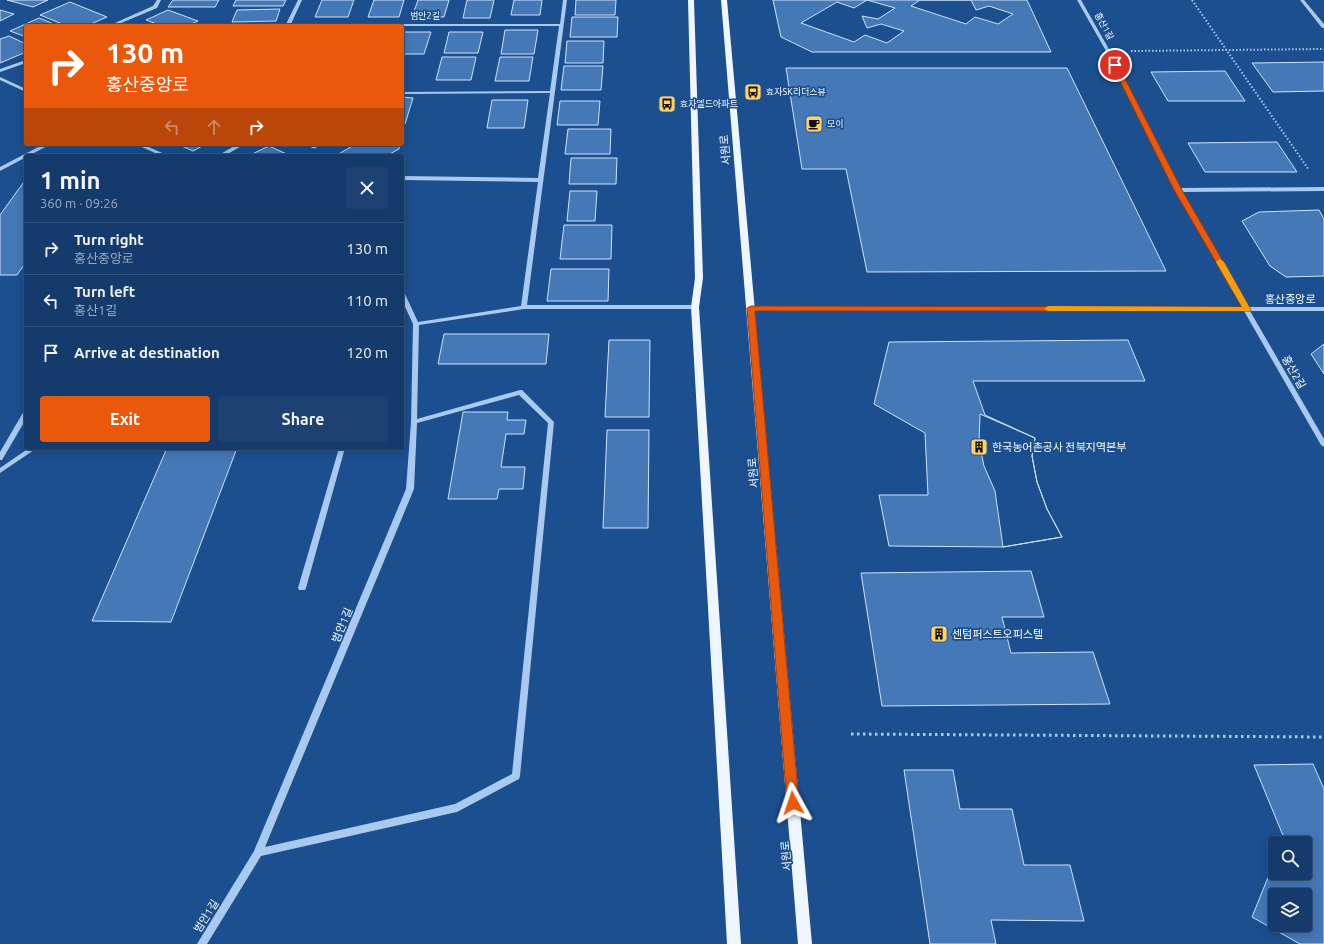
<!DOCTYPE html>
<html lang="en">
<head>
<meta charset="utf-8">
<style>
	:root { --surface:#143b6b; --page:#1d4271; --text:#f1f3f6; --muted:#9dadc1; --line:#33557e; --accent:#ea580c }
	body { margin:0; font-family:Ubuntu,"Noto Sans KR",sans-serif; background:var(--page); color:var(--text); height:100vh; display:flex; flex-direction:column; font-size:15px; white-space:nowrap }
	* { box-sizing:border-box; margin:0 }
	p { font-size:13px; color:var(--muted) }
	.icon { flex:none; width:22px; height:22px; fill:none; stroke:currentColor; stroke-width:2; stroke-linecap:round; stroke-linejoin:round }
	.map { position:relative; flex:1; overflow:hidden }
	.side { position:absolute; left:24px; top:154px; width:380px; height:296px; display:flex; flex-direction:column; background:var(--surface); border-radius:4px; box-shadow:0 2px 10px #0003,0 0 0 1px var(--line) }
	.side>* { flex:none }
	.banner { position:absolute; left:24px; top:24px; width:380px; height:122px; border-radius:4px; box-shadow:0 2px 10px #0003,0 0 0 1px var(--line); background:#ea580c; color:#fff; overflow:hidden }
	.tools { position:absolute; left:1268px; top:836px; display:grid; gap:8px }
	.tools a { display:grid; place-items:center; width:44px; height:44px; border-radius:4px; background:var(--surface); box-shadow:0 2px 10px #0003,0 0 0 1px var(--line); font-size:20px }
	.pin { position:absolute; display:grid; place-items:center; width:34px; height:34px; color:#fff; margin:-17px; border:2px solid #fff; border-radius:50%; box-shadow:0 1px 4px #0007 }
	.me { position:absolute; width:44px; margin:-22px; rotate:355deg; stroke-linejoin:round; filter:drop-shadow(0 0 3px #0008) }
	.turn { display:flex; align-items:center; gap:14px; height:84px; padding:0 16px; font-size:18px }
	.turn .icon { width:52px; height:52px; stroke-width:2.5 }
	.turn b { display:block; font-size:28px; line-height:34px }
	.lanes { display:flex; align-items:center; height:38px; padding:0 16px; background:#0003; justify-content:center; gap:20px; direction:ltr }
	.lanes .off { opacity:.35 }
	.round { display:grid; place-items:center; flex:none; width:42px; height:42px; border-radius:4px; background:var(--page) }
	.summary { display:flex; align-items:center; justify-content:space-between; height:68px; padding:0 16px }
	h1 { font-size:24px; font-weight:700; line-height:30px }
	.primary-button { display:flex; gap:8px; margin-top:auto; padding:8px 16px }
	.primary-button a { flex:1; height:46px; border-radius:4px; background:var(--accent); color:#fff; font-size:16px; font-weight:700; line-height:46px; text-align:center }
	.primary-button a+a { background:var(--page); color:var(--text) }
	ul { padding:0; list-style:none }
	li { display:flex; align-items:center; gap:12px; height:52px; padding:0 16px; border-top:1px solid var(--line) }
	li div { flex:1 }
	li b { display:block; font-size:15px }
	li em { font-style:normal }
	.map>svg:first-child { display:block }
	.building { fill:#4478b7; stroke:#cfe3fa; fill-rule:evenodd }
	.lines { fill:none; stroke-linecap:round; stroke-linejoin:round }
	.path-far1 { stroke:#a9c9ee; stroke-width:2; stroke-dasharray:1.5 2; stroke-linecap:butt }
	.path { stroke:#a9c9ee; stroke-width:3; stroke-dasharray:2.5 3.5; stroke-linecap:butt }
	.minor { fill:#a9c9ee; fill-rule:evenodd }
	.major { fill:#f0f6ff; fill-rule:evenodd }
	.route { fill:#ea580c; stroke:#983908 }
	.slow { fill:#f59e0b }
	.labels { text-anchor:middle; stroke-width:3.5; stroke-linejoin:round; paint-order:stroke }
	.far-street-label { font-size:9px; fill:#fff; stroke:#1b4f8f }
	.far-poi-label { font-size:9px; fill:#fff; stroke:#1b4f8f; text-anchor:start }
	.street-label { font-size:11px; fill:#fff; stroke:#1b4f8f }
	.poi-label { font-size:11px; fill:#fff; stroke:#1b4f8f; text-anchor:start }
</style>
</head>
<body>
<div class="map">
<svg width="1324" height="944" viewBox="0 0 1324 944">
	<rect width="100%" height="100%" fill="#1b4f8f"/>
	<path class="building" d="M 7,0 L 48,0 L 33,7 Z
		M 173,0 L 219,0 L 215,7 L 168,7 Z
		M 236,0 L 286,0 L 283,6 L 233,6 Z
		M 322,0 L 354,0 L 348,17 L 315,17 Z
		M 374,0 L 404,0 L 399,17 L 368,17 Z
		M 418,0 L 449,0 L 444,17 L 412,17 Z
		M 467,0 L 494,0 L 490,18 L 463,18 Z
		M 514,0 L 542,0 L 540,15 L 511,15 Z
		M 576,0 L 616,0 L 615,15 L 575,15 Z
		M 773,0 L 1027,0 L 1051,52 L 812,52 L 781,37 Z
		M 867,0 L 895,8 L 878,19 L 862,16 L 867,28 L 881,24 L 904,31 L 887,43 L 865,35 L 854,42 L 801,23 L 837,2 L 854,8 Z
		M 920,0 L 971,0 L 976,10 L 989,6 L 1013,14 L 998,24 L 975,17 L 966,24 L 911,6 Z
		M 70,2 L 107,17 L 86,26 L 67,26 L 40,15 Z
		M 280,9 L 276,21 L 232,22 L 237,10 Z
		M 0,10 L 14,14 L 0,21 Z
		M 168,10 L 198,21 L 187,26 L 162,26 L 146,20 Z
		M 572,17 L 618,17 L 617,37 L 570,37 Z
		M 39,18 L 59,26 L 26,26 L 26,37 L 10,31 Z
		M 505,30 L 538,30 L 534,54 L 501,54 Z
		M 402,32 L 431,32 L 424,54 L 402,54 Z
		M 449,32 L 483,32 L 478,53 L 444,53 Z
		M 9,36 L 26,44 L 26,52 L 0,63 L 0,39 Z
		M 567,41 L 604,41 L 603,63 L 565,63 Z
		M 442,57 L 476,57 L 471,80 L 436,80 Z
		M 500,57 L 533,57 L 529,81 L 495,81 Z
		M 1324,62 L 1324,91 L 1273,92 L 1252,63 Z
		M 564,66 L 603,66 L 601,90 L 561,90 Z
		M 786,68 L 1067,68 L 1166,271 L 867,272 L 846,169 L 802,169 Z
		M 1225,71 L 1245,101 L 1168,101 L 1151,72 Z
		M 402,97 L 413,98 L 405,124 L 402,124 Z
		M 492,100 L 528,100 L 524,128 L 487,128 Z
		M 560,101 L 600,101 L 598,125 L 557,125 Z
		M 568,129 L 611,129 L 610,154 L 565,154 Z
		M 1277,142 L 1297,172 L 1205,172 L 1188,143 Z
		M 177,144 L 206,144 L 193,151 Z
		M 305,144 L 323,144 L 314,148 Z
		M 356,144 L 400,144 L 399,149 L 386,156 L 335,156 Z
		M 269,146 L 291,156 L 248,156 Z
		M 571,158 L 617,158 L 616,184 L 569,184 Z
		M 26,179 L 26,262 L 17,275 L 0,275 L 0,215 Z
		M 570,191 L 597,191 L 595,221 L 567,221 Z
		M 1319,210 L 1324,219 L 1324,276 L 1286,277 L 1270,266 L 1242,221 L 1259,212 Z
		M 564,225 L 612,225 L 611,259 L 560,259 Z
		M 551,269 L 609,269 L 608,301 L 547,301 Z
		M 444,334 L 549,334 L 546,364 L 438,364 Z
		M 609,340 L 650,340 L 649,417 L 605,417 Z
		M 1128,340 L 1145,381 L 973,381 L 985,415 L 1035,438 L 1032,456 L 1037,482 L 1047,509 L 1062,537 L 1003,547 L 889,546 L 879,495 L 928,495 L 925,433 L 874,404 L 889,342 Z
		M 1324,344 L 1324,374 L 1311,354 Z
		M 463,412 L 508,412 L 507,420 L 526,420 L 524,434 L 506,434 L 501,467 L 525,467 L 523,489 L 499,489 L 497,499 L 448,499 Z
		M 980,414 L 1035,438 L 1032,456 L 1037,482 L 1047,509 L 1062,537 L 1003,547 L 995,491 L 984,466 L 979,442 Z
		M 607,430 L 649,430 L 648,528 L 603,528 Z
		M 167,448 L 237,448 L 171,622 L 92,621 Z
		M 1031,571 L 1044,617 L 1002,617 L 1011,653 L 1093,652 L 1110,704 L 882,706 L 861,573 Z
		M 1313,764 L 1324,789 L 1324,944 L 1300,944 L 1252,917 L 1275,860 L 1275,873 L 1305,873 L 1305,843 L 1282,843 L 1284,838 L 1254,765 ZM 1275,895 L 1305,895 L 1305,925 L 1275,925 Z
		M 904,770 L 953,770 L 960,809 L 1012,809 L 1024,865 L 1070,865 L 1084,921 L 991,920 L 996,944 L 930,944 Z"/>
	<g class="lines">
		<path class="path-far1" d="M 1192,0 L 1309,170
			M 1131,51 L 1324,49"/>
		<path class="path" d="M 851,734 L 1324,737"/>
		<path class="minor" d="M 157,0 L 161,0 L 157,8 L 114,26 L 108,26 L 153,6 Z
			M 298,0 L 302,0 L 291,24 L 560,24 L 563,0 L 567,0 L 527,305 L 695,305 L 698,307 L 695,309 L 524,309 L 419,325 L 417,419 L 520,390 L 522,390 L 554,422 L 520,776 L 519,779 L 457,812 L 261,856 L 207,944 L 197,944 L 254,851 L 406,489 L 411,422 L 413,324 L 402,300 L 402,292 L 405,294 L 418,322 L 521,306 L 538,182 L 402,180 L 402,176 L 538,178 L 550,93 L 402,94 L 402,92 L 550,91 L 559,26 L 283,26 L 286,24 ZM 519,395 L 548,423 L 512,774 L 455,804 L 265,847 L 414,489 L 417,423 Z
			M 1077,0 L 1081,0 L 1110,51 L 1180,188 L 1324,187 L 1324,191 L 1182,192 L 1248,307 L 1324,307 L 1324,311 L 1250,311 L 1324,439 L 1324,447 L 1321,445 L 1244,311 L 751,311 L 748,309 L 751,307 L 1242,307 L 1175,190 L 1106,51 Z
			M 1300,0 L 1304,0 L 1324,24 L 1324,28 L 1322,28 Z
			M 26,60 L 26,63 L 0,72 L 0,69 Z
			M 0,77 L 26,89 L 26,92 L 0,80 Z
			M 44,144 L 51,144 L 0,171 L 0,167 Z
			M 135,144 L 142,144 L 169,156 L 162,156 Z
			M 238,144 L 245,144 L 224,156 L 217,156 Z
			M 24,411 L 26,411 L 26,419 L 2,460 L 0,460 L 0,452 Z
			M 29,448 L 37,448 L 0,473 L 0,468 Z
			M 339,448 L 345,448 L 306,588 L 305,590 L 299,590 L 298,588 Z"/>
		<path class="major" d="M 688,0 L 694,0 L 703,278 L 699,307 L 741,944 L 727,944 L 691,307 L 695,278 Z
			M 721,0 L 727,0 L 812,944 L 798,944 Z"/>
	</g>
	<path class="route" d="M 1112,63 L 1118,65 L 1182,190 L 1251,310 L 1250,311 L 755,311 L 799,803 L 797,807 L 793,808 L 789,807 L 787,803 L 747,308 L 751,306 L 1242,307 L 1174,190 L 1112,65 Z"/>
	<path class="slow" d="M 1220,259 L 1224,262 L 1251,310 L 1250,311 L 1048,311 L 1044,309 L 1048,306 L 1242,307 L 1216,262 Z"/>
	<defs>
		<g id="bus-square" transform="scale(0.9)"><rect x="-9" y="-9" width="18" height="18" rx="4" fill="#ffd166" stroke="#1b4f8f"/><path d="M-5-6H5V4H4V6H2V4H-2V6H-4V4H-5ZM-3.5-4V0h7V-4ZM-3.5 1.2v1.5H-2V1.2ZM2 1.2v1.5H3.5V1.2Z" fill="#111"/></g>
		<g id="cafe-square" transform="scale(0.9)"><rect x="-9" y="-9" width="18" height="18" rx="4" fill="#ffd166" stroke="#1b4f8f"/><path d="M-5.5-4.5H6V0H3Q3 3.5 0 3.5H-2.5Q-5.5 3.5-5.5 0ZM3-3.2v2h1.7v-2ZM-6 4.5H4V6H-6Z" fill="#111"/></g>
		<g id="building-square" transform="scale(0.9)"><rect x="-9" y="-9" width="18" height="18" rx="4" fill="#ffd166" stroke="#1b4f8f"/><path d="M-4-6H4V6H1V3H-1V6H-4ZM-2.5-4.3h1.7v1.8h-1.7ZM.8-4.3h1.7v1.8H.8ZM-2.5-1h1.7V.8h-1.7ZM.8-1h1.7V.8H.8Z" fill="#111"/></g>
	</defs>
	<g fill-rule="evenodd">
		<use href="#bus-square" x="753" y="92"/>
		<use href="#bus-square" x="667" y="104"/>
		<use href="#cafe-square" x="814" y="124"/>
		<use href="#building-square" x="979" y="447"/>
		<use href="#building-square" x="939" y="634"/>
	</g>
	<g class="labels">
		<g class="far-street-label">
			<text x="425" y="19">범안2길</text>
			<text transform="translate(1104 26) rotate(61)" y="3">홍산1길</text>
		</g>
		<g class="far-poi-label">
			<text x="766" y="95">효자SK리더스뷰</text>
			<text x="680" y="107">효자엘드아파트</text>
			<text x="827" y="127">모이</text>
		</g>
		<g class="street-label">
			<text transform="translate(725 150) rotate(-95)" y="4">서원로</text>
			<text x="1290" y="303">홍산중앙로</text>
			<text transform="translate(1294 372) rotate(60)" y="4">홍산2길</text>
			<text transform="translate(753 473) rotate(-95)" y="4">서원로</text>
			<text transform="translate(342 625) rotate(-67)" y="4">범안1길</text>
			<text transform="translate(786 856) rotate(-95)" y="4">서원로</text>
			<text transform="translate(206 916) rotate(-58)" y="4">범안1길</text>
		</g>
		<g class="poi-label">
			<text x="992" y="451">한국농어촌공사 전북지역본부</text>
			<text x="952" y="638">센텀퍼스트오피스텔</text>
		</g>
	</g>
</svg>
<div class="tools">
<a><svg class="icon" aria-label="search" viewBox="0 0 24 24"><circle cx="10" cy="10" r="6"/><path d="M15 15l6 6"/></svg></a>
<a><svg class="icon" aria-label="layers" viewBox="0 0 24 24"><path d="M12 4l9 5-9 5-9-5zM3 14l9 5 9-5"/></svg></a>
</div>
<div class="pin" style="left:1115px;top:65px;background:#d93025"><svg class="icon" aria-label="arrive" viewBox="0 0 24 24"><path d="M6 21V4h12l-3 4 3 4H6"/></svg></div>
<svg class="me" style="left:793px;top:803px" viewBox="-20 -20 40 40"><path d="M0-17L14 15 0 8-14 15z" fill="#ea580c" stroke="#fff" stroke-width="4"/></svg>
<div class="banner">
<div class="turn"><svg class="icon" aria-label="right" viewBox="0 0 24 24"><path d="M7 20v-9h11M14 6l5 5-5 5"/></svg><div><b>130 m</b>홍산중앙로</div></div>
<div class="lanes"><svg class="icon off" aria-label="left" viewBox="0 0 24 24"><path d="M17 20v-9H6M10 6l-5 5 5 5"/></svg><svg class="icon off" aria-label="ahead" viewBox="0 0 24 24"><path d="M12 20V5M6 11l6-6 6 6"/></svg><svg class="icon" aria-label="right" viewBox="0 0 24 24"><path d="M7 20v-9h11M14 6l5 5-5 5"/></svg></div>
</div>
<section class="side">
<div class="summary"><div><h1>1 min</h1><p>360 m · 09:26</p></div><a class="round"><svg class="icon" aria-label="close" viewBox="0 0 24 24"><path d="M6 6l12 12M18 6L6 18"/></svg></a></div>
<ul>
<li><svg class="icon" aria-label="right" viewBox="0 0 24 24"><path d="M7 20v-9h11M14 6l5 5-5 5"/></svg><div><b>Turn right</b><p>홍산중앙로</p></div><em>130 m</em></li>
<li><svg class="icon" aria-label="left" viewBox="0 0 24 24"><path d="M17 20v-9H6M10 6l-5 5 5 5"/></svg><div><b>Turn left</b><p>홍산1길</p></div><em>110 m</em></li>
<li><svg class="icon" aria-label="arrive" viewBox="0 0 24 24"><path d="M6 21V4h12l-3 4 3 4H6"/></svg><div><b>Arrive at destination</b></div><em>120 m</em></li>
</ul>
<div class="primary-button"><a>Exit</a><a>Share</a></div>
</section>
</div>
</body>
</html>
